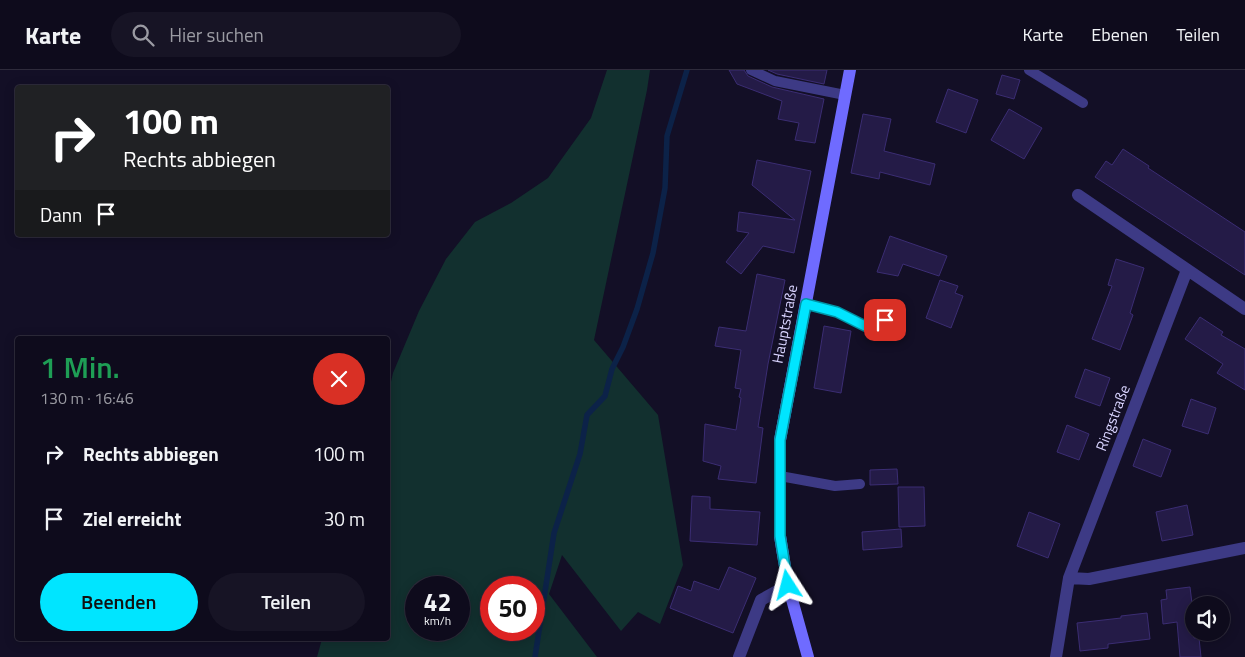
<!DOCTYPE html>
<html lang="de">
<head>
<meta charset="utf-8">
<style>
	:root { --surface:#0e0b1c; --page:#171425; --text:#f1f3f6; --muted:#9b9ba3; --line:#2e2b3b; --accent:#00e5ff }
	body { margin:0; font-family:"Titillium Web",sans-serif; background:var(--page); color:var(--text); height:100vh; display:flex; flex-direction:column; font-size:19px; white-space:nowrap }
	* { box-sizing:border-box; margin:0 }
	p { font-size:16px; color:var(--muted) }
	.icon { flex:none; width:28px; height:28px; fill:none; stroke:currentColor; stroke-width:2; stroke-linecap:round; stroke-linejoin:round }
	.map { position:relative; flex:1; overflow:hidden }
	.panel { position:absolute; left:15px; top:266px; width:375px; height:305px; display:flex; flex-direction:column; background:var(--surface); border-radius:5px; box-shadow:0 2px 12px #0003,0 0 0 1px var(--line) }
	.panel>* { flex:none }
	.banner { position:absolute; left:15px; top:15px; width:375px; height:152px; border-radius:5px; box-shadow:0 2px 12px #0003,0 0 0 1px var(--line); background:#202124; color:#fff; overflow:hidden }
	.buttons { position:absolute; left:1185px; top:526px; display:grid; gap:10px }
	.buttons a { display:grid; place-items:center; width:45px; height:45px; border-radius:50%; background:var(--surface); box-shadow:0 2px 12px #0003,0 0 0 1px var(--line); font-size:25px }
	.speed { position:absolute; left:405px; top:506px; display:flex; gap:10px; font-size:25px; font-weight:700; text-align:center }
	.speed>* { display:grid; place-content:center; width:65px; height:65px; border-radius:50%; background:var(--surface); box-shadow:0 2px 12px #0003,0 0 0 1px var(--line); line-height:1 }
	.speed small { font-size:12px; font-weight:400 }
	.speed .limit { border:8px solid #d22; background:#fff; color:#111 }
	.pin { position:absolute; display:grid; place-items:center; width:42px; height:42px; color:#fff; margin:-21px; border-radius:10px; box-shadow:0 2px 8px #0006 }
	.me { position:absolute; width:55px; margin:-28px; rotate:351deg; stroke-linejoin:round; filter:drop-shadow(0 0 4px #0008) }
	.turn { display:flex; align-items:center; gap:18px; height:105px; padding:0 25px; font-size:22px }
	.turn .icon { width:65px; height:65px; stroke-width:2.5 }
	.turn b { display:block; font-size:35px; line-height:42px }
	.then { display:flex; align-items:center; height:48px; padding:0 25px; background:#0003; gap:10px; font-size:19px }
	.round { display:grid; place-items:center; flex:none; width:52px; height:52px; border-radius:26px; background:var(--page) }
	.overview { display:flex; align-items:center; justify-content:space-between; height:85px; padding:0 25px }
	h1 { font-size:30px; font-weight:600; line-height:38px; color:#1e9e55 }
	.button { display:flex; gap:10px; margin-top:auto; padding:10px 25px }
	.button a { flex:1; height:58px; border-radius:30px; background:var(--accent); color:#111; font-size:20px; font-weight:600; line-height:58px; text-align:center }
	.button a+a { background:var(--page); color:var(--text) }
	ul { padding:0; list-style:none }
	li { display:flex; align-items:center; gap:15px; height:65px; padding:0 25px }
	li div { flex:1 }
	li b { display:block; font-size:19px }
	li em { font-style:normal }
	header { display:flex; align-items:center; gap:30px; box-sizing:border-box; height:70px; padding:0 25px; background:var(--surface); border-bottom:1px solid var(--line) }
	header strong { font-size:24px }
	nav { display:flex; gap:28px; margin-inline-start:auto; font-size:18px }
	.search { width:350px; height:45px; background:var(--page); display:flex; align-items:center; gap:12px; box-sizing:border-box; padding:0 18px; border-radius:28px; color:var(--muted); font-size:19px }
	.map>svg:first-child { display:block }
	.green { fill:#12302f; fill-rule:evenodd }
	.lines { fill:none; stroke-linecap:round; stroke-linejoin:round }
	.stream { stroke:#0c2248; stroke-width:5.5 }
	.building { fill:#241b47; stroke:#3b2d73 }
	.lane { stroke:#3d3a85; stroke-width:10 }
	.street { stroke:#3d3a85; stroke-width:12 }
	.secondary { stroke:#6f6bff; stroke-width:12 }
	.route-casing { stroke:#0095a6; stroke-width:12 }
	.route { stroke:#00e5ff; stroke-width:9 }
	.labels { text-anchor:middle; stroke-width:4; stroke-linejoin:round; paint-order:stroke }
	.street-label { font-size:15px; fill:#d9d4ff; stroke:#130f26 }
</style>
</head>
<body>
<header>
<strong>Karte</strong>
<div class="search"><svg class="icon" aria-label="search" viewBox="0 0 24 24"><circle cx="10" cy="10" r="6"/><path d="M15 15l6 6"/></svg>Hier suchen</div>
<nav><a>Karte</a><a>Ebenen</a><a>Teilen</a></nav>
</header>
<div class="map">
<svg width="1245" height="587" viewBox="0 0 1245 587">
	<rect width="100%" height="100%" fill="#130f26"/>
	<path class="green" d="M 607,0 L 650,0 L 647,20 L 594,270 L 658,345 L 683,495 L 660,554 L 638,542 L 621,561 L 562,485 L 549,524 L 597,587 L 317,587 L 322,569 L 388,569 L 388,325 L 393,303 L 419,241 L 446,189 L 475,152 L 511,133 L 548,108 L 591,48 ZM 416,518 L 459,518 L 459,560 L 416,560 ZM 491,518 L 534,518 L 534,560 L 491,560 Z"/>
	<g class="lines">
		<path class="stream" d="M 535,587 L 554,463 L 580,384 L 587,345 L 605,326 L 612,299 L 623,277 L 637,239 L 653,183 L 665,118 L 667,66 L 687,0"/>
	</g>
	<path class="building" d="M 729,0 L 744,0 L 748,6 L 772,17 L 824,29 L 815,73 L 795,70 L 799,53 L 778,49 L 782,31 L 737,14 Z
		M 768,0 L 827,0 L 824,14 L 777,4 Z
		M 1002,5 L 1020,10 L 1014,29 L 996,24 Z
		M 948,19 L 978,30 L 966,63 L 936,52 Z
		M 1009,39 L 1042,58 L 1024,89 L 991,70 Z
		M 863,44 L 891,49 L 884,81 L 935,94 L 930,115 L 880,102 L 879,109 L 851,103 Z
		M 1123,79 L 1149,96 L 1148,98 L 1245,162 L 1245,205 L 1095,107 L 1106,91 L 1112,95 Z
		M 757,90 L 811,101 L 794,183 L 763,176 L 741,204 L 726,192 L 749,163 L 737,161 L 739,142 L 795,150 L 752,115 Z
		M 890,166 L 947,186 L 939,206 L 903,194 L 898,206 L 877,202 Z
		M 1116,189 L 1144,198 L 1130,243 L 1133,245 L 1120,280 L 1092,269 L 1112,216 L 1108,215 Z
		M 757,204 L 785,210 L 768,294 L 758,357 L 763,358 L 756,413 L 718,409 L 721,396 L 703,391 L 705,354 L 736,360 L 741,328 L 739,327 L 741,319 L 735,318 L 741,280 L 715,276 L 719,257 L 746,261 Z
		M 940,210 L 958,216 L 955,223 L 963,226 L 951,258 L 926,248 Z
		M 1200,247 L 1223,262 L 1221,265 L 1245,279 L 1245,320 L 1217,303 L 1223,294 L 1185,269 Z
		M 824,256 L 851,261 L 841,323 L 814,318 Z
		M 1085,299 L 1110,308 L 1100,336 L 1075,327 Z
		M 1191,329 L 1216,338 L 1208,364 L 1182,356 Z
		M 1067,355 L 1089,364 L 1079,390 L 1057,382 Z
		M 1143,369 L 1171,380 L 1161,407 L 1133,396 Z
		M 897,399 L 898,414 L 870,415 L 870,400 Z
		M 898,417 L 924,417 L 925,456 L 899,457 Z
		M 692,426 L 710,427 L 710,439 L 760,442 L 757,475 L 690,471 Z
		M 1187,435 L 1193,465 L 1162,471 L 1156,442 Z
		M 1029,442 L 1060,454 L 1048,488 L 1017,476 Z
		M 901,459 L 902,477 L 863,480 L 862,462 Z
		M 729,497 L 756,508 L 733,563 L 670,538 L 678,516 L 691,521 L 694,511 L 719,520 Z
		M 1190,517 L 1194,550 L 1194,568 L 1199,568 L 1201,587 L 1180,587 L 1177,552 L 1163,554 L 1161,530 L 1167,529 L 1166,520 Z
		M 1147,543 L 1150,569 L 1108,574 L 1108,578 L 1080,581 L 1077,553 L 1121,548 L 1121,546 Z"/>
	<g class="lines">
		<path class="lane" d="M 751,0 L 775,11 L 845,25
			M 1029,0 L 1083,33
			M 805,234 L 837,242 L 865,256 L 885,250
			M 780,406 L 835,416 L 860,414"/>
		<path class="street" d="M 1078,125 L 1245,239
			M 1069,508 L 1089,509 L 1245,478
			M 739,587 L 761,530 L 788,515
			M 1056,587 L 1069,508 L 1187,200"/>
		<path class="secondary" d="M 808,587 L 788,515 L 780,466 L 780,370 L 850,0"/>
	</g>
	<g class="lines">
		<g class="route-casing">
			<path id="route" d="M 788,515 L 780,466 L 780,370 L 806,234 L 837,242 L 865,256 L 885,250"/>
		</g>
		<use href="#route" class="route"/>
	</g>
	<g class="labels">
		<g class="street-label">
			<text transform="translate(785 254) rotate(-79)" y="5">Hauptstraße</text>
			<text transform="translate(1113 348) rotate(-69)" y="5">Ringstraße</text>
		</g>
	</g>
</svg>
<div class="buttons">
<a><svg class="icon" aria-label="sound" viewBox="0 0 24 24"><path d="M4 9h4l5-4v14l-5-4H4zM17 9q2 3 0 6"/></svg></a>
</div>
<div class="speed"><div>42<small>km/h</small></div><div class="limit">50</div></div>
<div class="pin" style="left:885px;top:250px;background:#d93025"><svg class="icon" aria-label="arrive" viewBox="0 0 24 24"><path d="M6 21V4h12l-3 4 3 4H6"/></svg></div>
<svg class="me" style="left:788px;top:515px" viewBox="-20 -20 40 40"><path d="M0-17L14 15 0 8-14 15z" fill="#00e5ff" stroke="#fff" stroke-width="4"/></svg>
<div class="banner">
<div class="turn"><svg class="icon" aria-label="right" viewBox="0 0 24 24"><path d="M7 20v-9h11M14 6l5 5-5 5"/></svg><div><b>100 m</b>Rechts abbiegen</div></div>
<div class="then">Dann<svg class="icon" aria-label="arrive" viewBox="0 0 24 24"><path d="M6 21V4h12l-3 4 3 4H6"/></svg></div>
</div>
<section class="panel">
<div class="overview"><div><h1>1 Min.</h1><p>130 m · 16:46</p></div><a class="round" style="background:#d93025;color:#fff"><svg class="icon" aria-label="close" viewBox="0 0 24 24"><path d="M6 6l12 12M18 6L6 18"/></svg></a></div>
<ul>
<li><svg class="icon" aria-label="right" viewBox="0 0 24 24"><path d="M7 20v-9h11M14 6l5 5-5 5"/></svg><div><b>Rechts abbiegen</b></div><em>100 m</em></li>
<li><svg class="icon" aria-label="arrive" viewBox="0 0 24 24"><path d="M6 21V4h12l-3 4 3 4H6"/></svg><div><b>Ziel erreicht</b></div><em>30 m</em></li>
</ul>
<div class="button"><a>Beenden</a><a>Teilen</a></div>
</section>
</div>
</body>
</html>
